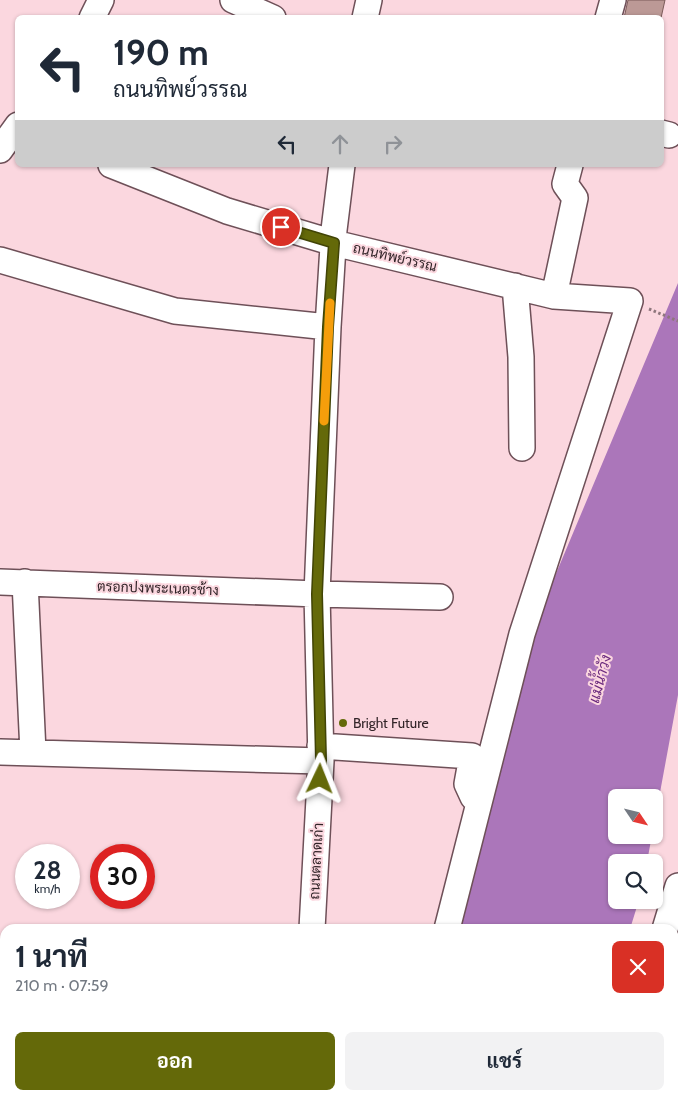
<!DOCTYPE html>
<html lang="th">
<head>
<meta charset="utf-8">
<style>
	:root { --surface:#fff; --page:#f2f2f3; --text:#1f2937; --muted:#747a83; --accent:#646909 }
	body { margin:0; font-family:Cabin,Sarabun,sans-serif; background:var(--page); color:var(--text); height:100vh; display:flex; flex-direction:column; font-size:19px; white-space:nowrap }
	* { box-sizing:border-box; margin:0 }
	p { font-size:16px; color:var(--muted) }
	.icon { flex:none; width:28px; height:28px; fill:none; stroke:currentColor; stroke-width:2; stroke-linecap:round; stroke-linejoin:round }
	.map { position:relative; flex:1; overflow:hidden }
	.details { position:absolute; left:0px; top:924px; width:679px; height:176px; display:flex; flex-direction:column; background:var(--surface); border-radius:15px 15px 0 0; box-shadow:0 1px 4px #0004 }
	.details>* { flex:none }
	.banner { position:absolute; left:15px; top:15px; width:649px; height:152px; border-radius:8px; box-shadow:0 1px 4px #0004; background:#fff; color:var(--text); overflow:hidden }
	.needle { width:32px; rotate:125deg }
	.controls { position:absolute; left:608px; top:789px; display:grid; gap:10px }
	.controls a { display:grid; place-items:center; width:55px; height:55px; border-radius:8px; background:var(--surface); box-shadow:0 1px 4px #0004; font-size:25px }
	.speed { position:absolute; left:15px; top:844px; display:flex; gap:10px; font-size:25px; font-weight:700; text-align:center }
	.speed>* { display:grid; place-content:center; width:65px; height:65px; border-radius:50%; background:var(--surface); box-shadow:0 1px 4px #0004; line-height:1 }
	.speed small { font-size:12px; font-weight:400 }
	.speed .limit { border:8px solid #d22; background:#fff; color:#111 }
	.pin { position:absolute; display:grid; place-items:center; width:42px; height:42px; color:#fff; margin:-21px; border:2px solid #fff; border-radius:50%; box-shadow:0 1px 5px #0007 }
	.me { position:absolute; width:55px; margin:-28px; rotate:2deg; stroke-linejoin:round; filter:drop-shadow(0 0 4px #0008) }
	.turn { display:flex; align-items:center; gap:18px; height:105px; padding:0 15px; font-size:22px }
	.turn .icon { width:65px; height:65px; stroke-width:2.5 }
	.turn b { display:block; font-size:35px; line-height:42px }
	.lanes { display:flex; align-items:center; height:48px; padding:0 15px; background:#0003; justify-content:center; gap:25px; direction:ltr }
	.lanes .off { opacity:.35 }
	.round { display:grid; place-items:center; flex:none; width:52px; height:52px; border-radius:8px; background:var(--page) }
	.summary { display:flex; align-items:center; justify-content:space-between; height:85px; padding:0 15px }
	h1 { font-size:30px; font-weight:700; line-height:38px }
	.primary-button { display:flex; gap:10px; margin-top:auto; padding:10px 15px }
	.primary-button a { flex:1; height:58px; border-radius:8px; background:var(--accent); color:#fff; font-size:20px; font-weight:700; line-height:58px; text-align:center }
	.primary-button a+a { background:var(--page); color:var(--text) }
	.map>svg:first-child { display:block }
	.water { fill:#ab76ba }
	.building { fill:#bc9996; stroke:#7b5b59 }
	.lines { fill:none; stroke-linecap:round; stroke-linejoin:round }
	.minor-casing { stroke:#6e5058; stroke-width:28 }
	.path { stroke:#8f777d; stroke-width:3; stroke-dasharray:2.5 2.5; stroke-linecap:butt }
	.minor { stroke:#fff; stroke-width:25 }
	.route-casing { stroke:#414406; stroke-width:12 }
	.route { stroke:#646909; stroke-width:9 }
	.slow { stroke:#f59e0b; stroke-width:9 }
	.poi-dot { fill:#646909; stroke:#fbd7df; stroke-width:2 }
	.labels { text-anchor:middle; stroke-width:4; stroke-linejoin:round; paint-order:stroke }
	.street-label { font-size:14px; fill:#322428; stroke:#fbd7df }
	.poi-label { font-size:14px; fill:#322428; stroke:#fbd7df; text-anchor:start }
	.water-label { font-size:15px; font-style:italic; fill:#6d2c7f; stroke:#fbd7df }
</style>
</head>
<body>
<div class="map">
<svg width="678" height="1099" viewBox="0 0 678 1099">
	<rect width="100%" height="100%" fill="#fbd7df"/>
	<path class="water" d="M 678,283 L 678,695 L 654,825 L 654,798 L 616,798 L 616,835 L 652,835 L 647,862 L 616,862 L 616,900 L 639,900 L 630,929 L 455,929 L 521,657 Z
		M 422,1095 L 579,1095 L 578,1099 L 421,1099 Z"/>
	<path class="building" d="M 628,0 L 665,0 L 661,18 L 624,18 Z
		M 214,1095 L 238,1095 L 263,1099 L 213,1099 Z"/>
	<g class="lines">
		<g class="minor-casing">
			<path id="minor" d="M 233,0 L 273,18
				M 92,18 L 101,0
				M 365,18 L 369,0
				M 608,18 L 613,0
				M 661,133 L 669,135
				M 0,150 L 18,125
				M 111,165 L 227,211 L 334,243 L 554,296 L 630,301 L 522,634 L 447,929
				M 0,260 L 175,311 L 328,327
				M 515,286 L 521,357 L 522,448
				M 554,296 L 575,198 L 565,184 L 570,165
				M 0,582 L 317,594 L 440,597
				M 25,582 L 33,752
				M 320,746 L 472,756 L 467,784 L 473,797
				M 0,752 L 321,761
				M 312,929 L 321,761 L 317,594 L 328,327 L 334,230 L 342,165
				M 665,929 L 678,886
				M 0,1017 L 5,1017
				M 498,1095 L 515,1099
				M 121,1099 L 121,1095
				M 300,1099 L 301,1095
				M 411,1099 L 412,1095
				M 611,1099 L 613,1095"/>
		</g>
		<path class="path" d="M 649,309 L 678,321"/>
		<use href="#minor" class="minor"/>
	</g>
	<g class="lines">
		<g class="route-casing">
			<path id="route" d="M 281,227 L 334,243 L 328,327 L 317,594 L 321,760 L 320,779"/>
		</g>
		<use href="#route" class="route"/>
		<path class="slow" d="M 324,421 L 330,303"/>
	</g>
	<circle class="poi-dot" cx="343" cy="723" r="5"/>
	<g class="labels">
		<g class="street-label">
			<text transform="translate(395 257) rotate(13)" y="5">ถนนทิพย์วรรณ</text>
			<text transform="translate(158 588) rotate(2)" y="5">ตรอกปงพระเนตรช้าง</text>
			<text transform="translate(316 861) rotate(-87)" y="5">ถนนตลาดเก่า</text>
		</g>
		<g class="poi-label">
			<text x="353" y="728">Bright Future</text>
		</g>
		<g class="water-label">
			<text transform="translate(600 679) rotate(-75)" y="5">แม่น้ำวัง</text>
		</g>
	</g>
</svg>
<div class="controls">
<a><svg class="needle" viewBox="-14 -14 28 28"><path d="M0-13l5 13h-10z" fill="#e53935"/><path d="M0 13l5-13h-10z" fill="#747a83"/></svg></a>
<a><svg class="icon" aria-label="search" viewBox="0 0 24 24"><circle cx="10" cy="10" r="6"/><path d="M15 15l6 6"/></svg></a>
</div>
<div class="speed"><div>28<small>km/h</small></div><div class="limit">30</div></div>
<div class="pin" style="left:281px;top:227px;background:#d93025"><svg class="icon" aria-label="arrive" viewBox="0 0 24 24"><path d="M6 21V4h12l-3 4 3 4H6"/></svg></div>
<svg class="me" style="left:320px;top:779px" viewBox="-20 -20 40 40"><path d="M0-17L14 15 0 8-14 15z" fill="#646909" stroke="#fff" stroke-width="4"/></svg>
<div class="banner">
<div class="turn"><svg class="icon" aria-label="left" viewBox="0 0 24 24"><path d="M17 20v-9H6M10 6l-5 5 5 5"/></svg><div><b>190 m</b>ถนนทิพย์วรรณ</div></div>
<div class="lanes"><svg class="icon" aria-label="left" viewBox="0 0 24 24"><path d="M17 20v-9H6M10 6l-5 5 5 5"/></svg><svg class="icon off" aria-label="ahead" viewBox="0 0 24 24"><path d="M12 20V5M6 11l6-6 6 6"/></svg><svg class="icon off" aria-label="right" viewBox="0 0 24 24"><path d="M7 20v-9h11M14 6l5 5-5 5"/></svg></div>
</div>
<section class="details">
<div class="summary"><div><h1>1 นาที</h1><p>210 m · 07:59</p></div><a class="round" style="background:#d93025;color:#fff"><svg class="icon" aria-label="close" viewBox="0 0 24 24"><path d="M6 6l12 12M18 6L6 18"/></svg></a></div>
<div class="primary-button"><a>ออก</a><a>แชร์</a></div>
</section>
</div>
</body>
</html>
